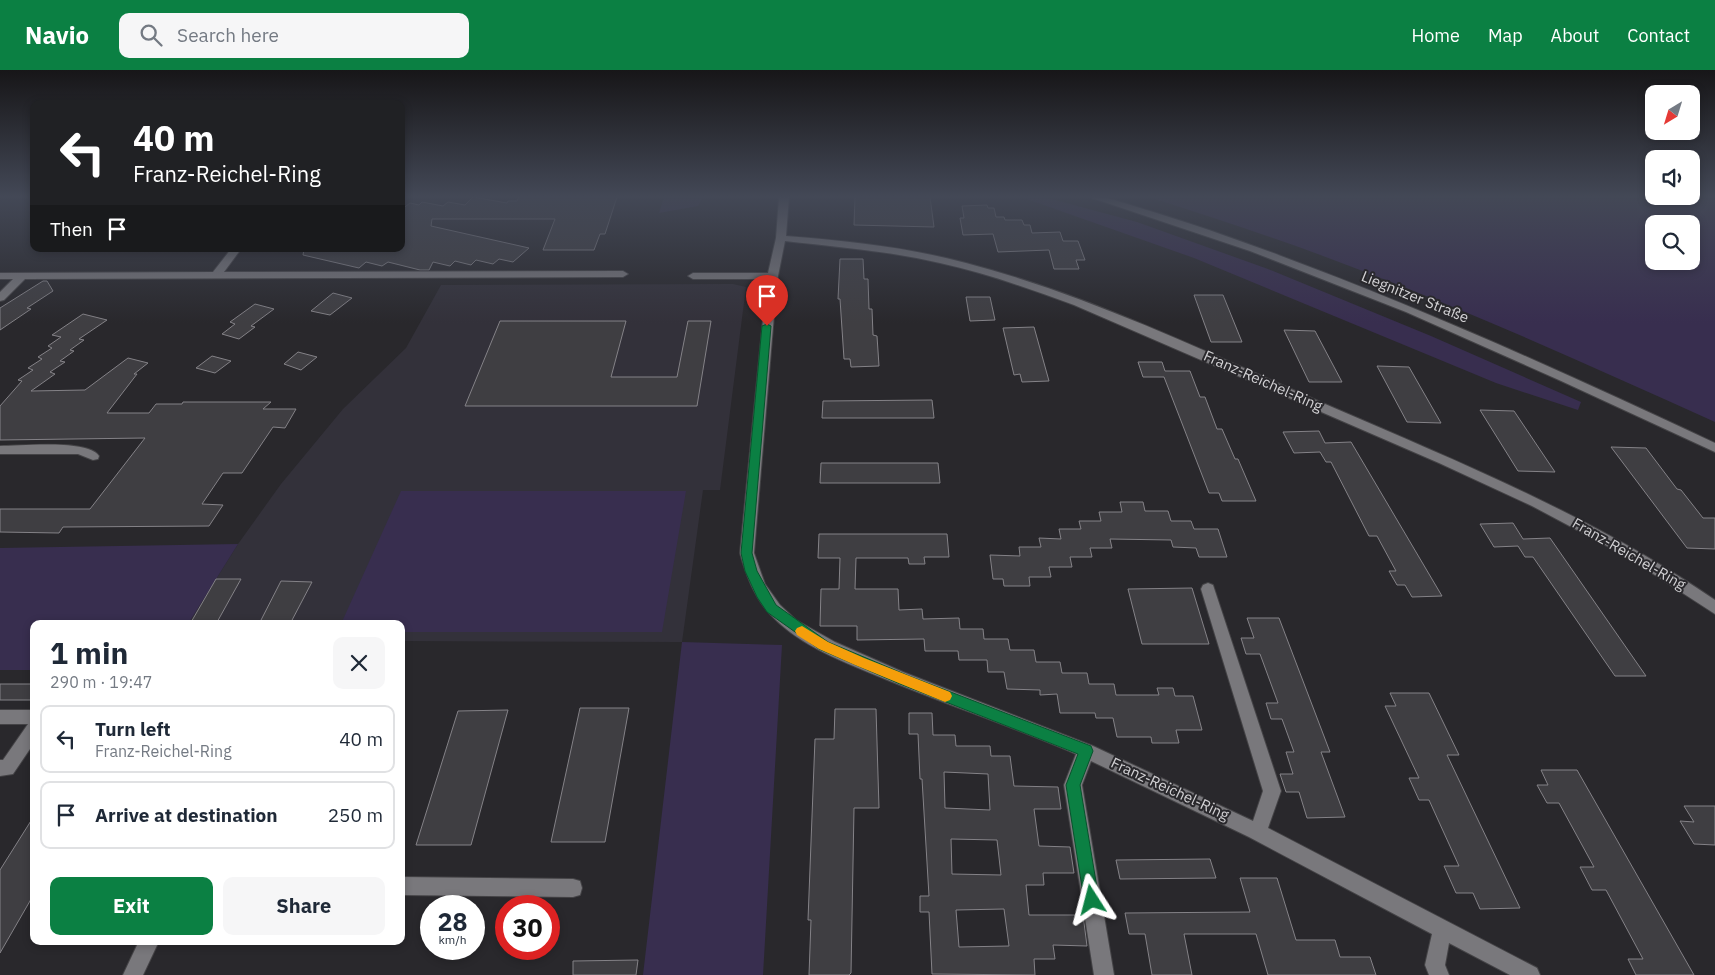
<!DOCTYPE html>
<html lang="en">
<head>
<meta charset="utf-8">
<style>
	:root { --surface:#fff; --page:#f6f6f7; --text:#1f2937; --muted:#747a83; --line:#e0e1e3; --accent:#0b8043 }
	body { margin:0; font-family:"IBM Plex Sans",sans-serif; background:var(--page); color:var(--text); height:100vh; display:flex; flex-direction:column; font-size:19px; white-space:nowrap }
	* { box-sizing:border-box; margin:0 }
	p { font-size:16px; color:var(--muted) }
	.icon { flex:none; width:28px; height:28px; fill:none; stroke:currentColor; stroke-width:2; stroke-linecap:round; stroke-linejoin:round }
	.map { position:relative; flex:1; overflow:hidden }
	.drawer { position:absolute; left:30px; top:550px; width:375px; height:325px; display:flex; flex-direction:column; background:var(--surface); border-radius:10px; box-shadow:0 2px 8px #0003 }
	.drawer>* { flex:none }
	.banner { position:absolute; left:30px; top:30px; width:375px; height:152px; border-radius:10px; box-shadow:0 2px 8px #0003; background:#202124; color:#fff; overflow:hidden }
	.needle { width:32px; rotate:218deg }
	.fabs { position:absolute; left:1645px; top:15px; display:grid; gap:10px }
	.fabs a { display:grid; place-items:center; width:55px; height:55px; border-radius:10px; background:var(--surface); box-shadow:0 2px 8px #0003; font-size:25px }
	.speed { position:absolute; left:420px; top:825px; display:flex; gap:10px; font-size:25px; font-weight:700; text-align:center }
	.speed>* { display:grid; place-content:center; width:65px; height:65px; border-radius:50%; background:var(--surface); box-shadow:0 2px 8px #0003; line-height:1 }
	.speed small { font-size:12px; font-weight:400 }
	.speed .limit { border:8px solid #d22; background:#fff; color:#111 }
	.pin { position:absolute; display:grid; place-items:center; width:42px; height:42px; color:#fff; margin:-51px -21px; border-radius:50% 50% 50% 0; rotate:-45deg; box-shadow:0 0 5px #0007 }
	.pin .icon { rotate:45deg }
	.me { position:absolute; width:55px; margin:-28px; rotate:351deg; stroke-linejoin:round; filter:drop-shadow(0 0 4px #0008) }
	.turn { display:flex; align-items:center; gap:18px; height:105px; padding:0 20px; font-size:22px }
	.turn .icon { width:65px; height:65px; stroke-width:2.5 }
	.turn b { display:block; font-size:35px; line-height:42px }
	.then { display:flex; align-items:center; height:48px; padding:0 20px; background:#0003; gap:10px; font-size:19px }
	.round { display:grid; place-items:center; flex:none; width:52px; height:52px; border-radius:10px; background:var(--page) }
	.head { display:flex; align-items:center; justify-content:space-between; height:85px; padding:0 20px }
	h1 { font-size:30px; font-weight:700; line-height:38px }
	.primary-button { display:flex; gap:10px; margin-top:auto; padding:10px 20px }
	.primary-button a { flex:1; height:58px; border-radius:10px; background:var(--accent); color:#fff; font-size:20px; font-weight:700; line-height:58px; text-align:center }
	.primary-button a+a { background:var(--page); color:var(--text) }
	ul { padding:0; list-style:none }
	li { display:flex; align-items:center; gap:15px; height:68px; margin:0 10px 8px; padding:0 10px; border:2px solid var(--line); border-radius:10px }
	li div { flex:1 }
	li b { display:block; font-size:19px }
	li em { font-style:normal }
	header { display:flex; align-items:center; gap:30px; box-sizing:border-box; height:70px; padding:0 25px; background:var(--accent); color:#fff }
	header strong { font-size:24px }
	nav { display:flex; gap:28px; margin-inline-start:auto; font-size:18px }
	.search { width:350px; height:45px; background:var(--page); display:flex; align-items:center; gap:12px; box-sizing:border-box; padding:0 18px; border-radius:10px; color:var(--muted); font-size:19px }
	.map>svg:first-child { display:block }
	.built { fill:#33313a }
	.green { fill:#382e4f; fill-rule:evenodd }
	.building { fill:#3f3e42; stroke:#848287; fill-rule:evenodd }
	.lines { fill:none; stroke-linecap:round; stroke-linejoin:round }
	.minor-casing { stroke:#444346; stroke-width:2 }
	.secondary-casing { stroke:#444346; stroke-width:2 }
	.minor { fill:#79787c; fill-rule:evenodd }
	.secondary { fill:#79787c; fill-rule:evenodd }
	.route { fill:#0b8043; stroke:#07532c }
	.slow { fill:#f59e0b }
	.labels { text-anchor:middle; stroke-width:4; stroke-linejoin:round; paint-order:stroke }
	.street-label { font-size:15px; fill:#d2d1d4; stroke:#29282c }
</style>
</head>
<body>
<header>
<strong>Navio</strong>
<div class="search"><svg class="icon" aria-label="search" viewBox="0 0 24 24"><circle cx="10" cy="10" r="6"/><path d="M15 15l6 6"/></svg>Search here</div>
<nav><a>Home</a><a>Map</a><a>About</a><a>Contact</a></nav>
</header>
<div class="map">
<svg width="1715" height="905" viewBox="0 0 1715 905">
	<rect width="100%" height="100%" fill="#29282c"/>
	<path class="built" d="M 733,214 L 746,217 L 720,420 L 703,420 L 682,572 L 401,571 L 401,554 L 188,554 L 238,474 L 281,414 L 343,339 L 406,278 L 441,215 Z"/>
	<path class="green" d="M 664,127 L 703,127 L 698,136 L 659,143 Z
		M 1021,127 L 1044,127 L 1137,152 L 1268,199 L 1431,266 L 1581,332 L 1578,340 L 1496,313 L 1194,188 Z
		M 1149,127 L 1715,127 L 1715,352 C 1598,299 1481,246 1360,200 C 1291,173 1220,150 1149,127 ZM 1654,154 L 1691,154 L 1691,191 L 1654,191 Z
		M 401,421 L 686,421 L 662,562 L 401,562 L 401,554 L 341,554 Z
		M 238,474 L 188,554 L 34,554 L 34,600 L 0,600 L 0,478 Z
		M 682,572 L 782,575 L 763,905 L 643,905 Z"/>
	<path class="building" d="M 473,127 L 507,133 L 508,131 L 517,131 L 519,127 L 617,127 L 605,164 L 600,164 L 594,180 L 543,180 L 555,149 L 432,149 L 431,156 L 529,178 L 513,192 L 499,189 L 493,194 L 476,190 L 471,195 L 455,191 L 450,196 L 433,192 L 429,200 L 420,200 L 388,192 L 382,196 L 366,192 L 359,198 L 303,185 L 304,179 L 401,179 L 401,140 L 410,133 L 419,135 L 422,132 L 443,136 L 448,132 L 465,135 Z
		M 855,127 L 930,127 L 934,157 L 854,155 Z
		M 987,135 L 988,138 L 994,138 L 996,147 L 1004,147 L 1005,150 L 1022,150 L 1024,155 L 1030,155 L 1032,163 L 1060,162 L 1063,171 L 1078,171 L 1085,190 L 1076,190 L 1079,199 L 1054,199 L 1049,180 L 998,182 L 993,164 L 963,165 L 960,148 L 964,148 L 962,136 Z
		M 840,189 L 863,189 L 864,209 L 868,209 L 869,239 L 872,239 L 873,265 L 877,266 L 879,296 L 851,297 L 850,289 L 844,289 L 840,229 L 838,229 Z
		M 43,211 L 47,211 L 53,221 L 27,238 L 31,239 L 0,260 L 0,238 Z
		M 333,223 L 352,228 L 330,245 L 311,241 Z
		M 1194,225 L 1223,225 L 1242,272 L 1211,272 Z
		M 966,227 L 990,227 L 995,250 L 970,251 Z
		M 255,234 L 274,239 L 251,256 L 255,257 L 239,269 L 222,264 L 235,254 L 230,252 Z
		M 83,244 L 107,250 L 79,269 L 84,270 L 70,280 L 74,281 L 60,291 L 65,292 L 50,302 L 55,304 L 31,321 L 85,320 L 128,288 L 148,293 L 134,304 L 137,304 L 107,343 L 149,343 L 156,334 L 182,334 L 183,332 L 271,332 L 263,339 L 296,339 L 285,358 L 273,357 L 242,403 L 223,403 L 202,434 L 223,435 L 209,456 L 63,457 L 59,463 L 0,462 L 0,439 L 90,439 L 145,368 L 0,370 L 0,336 L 22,311 L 18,310 L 33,300 L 28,298 L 42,289 L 38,287 L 52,278 L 48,276 L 61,267 L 52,265 Z
		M 500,251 L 626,251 L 611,307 L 677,307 L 688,251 L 711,251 L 697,336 L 465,336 Z
		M 1034,257 L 1049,311 L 1022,312 L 1020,304 L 1014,305 L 1003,258 Z
		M 1284,260 L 1315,261 L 1342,312 L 1309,312 Z
		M 298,282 L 317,287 L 301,300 L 284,294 Z
		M 212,286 L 231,291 L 215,303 L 196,298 Z
		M 1138,292 L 1162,292 L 1165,301 L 1190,301 L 1200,327 L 1205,327 L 1217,359 L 1222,359 L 1235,389 L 1238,389 L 1256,431 L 1222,431 L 1219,423 L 1209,423 L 1164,307 L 1143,307 Z
		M 1377,296 L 1409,297 L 1441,353 L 1407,352 Z
		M 932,330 L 934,348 L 822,348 L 823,331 Z
		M 1480,340 L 1514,341 L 1555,402 L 1518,401 Z
		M 1319,361 L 1325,373 L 1351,372 L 1442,526 L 1412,527 L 1405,515 L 1397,515 L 1389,501 L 1396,501 L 1377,466 L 1369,466 L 1331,392 L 1326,392 L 1320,382 L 1294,383 L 1283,362 Z
		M 1611,377 L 1646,378 L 1677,419 L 1681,420 L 1703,448 L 1715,448 L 1715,479 L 1687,478 Z
		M 821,393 L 938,393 L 940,413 L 820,413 Z
		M 1120,432 L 1143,432 L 1145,441 L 1168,441 L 1171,451 L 1191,451 L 1194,459 L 1218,459 L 1227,487 L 1199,487 L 1196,478 L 1173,477 L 1171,470 L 1110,469 L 1112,478 L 1090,478 L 1092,487 L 1070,487 L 1072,497 L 1049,497 L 1051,507 L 1029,507 L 1030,516 L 1004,516 L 1003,509 L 993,509 L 990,485 L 1020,486 L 1019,477 L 1041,477 L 1039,468 L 1061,469 L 1059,459 L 1081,459 L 1079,451 L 1101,451 L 1099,442 L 1122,442 Z
		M 1513,453 L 1523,469 L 1550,468 L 1646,606 L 1615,606 L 1533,487 L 1525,487 L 1518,476 L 1494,477 L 1480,454 Z
		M 819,464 L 947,464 L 949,487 L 924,487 L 925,494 L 909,494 L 908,488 L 856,488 L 855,519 L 898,519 L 899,540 L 922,539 L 923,549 L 959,548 L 960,559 L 983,559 L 984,569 L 1008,569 L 1010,580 L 1034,580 L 1036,592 L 1060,592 L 1062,603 L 1087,603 L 1089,614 L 1114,614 L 1116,625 L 1159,625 L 1157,618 L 1173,618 L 1175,626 L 1193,626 L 1202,660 L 1176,660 L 1179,673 L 1152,673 L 1151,667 L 1117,667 L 1113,648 L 1096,648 L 1095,643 L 1060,643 L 1057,624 L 1040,625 L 1040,620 L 1007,619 L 1004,602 L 988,602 L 987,590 L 959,590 L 958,581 L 925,581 L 924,569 L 857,570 L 857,556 L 820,556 L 821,519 L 839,519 L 840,488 L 818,488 Z
		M 216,509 L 241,509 L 216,554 L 190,554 Z
		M 281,511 L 312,512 L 290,554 L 259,554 Z
		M 1192,518 L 1209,574 L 1142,574 L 1128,519 Z
		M 1247,548 L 1279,548 L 1330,682 L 1321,682 L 1345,747 L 1307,748 L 1299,722 L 1286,722 L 1280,704 L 1293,704 L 1286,682 L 1294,682 L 1282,649 L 1271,649 L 1266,633 L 1278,633 L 1260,584 L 1246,584 L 1241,568 L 1254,568 Z
		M 0,614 L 34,614 L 34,630 L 0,630 Z
		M 1390,623 L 1429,623 L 1459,685 L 1447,685 L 1520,838 L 1480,839 L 1473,823 L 1456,823 L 1444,796 L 1459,796 L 1429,730 L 1419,730 L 1409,708 L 1419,708 L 1385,636 L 1396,636 Z
		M 580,638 L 629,638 L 605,772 L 551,772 Z
		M 835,639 L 876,639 L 879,738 L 854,738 L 851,903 L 849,905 L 809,905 L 811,850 L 808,850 L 815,669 L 834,669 Z
		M 508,640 L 471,775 L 416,775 L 458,641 Z
		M 909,643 L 932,643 L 933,665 L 955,665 L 956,676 L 990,676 L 991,686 L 1010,686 L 1014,716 L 1058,717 L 1061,739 L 1034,739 L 1039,776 L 1070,777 L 1074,803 L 1043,803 L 1044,815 L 1026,815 L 1029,845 L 1083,845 L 1087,876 L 1053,875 L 1055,889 L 1034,889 L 1035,905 L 932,904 L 929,842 L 920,842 L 920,826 L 929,826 L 922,709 L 920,709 L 918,664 L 909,664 ZM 944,702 L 988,704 L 990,740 L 945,738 ZM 951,769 L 997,770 L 1001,805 L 952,804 ZM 1004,839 L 1009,876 L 959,877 L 956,840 Z
		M 1541,700 L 1577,700 L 1694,905 L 1636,905 L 1628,889 L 1643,889 L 1606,820 L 1592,820 L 1580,797 L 1594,797 L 1559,733 L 1547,733 L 1537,715 L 1548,715 Z
		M 1684,736 L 1715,736 L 1715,775 L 1694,774 L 1680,751 L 1694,752 Z
		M 34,746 L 34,824 L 0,883 L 0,800 Z
		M 1210,789 L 1216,808 L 1120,809 L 1116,790 Z
		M 1240,808 L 1277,808 L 1296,870 L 1335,870 L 1340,887 L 1370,887 L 1376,905 L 1268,905 L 1256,864 L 1184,864 L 1192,905 L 1152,905 L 1145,864 L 1129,864 L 1125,843 L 1250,842 Z
		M 638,890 L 636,905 L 573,905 L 573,891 Z"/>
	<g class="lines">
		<g class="minor-casing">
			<path id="minor" d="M 779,127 L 789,127 L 786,166 C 847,171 907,177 966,193 C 1093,226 1212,285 1332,337 C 1464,394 1596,448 1715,530 L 1715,544 L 1624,485 L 1532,436 L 1439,393 L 1074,235 C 1030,219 986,203 940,193 C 889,181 837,177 785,171 L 778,206 L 773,257 L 754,483 L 765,514 L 780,535 L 796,550 L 835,572 L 903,602 L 1093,676 L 1253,751 L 1263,721 L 1201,519 L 1203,515 L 1208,513 L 1213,515 L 1281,721 L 1268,758 L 1537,898 L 1540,905 L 1510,905 L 1449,873 L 1445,895 L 1449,905 L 1429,905 L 1425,895 L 1432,864 L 1249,767 L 1091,691 L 1082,715 L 1114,905 L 1094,905 L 1064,715 L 1076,684 C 1013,657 948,635 885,609 C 846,593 799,576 770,544 C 754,527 746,505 740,483 L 767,209 L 693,209 L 688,206 L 693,203 L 768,203 L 776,168 Z
				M 231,179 L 241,179 L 224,202 L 623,201 L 628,204 L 623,207 L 25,209 L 4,230 L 0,231 L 0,222 L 13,209 L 0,209 L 0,203 L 213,202 Z
				M 0,376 C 20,376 88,369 99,386 L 98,389 L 93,390 L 78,384 L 0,384 Z
				M 0,640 L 34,640 L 34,673 L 13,704 L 0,706 L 0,690 L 3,690 L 28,654 L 0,654 Z
				M 401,807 L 573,809 L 580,811 L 582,818 L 580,825 L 573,827 L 401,825 Z
				M 139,871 L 159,871 L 143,905 L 123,905 Z"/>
		</g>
		<g class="secondary-casing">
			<path id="secondary" d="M 1089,127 C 1106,126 1121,132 1137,137 C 1161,144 1185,152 1209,160 C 1382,220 1549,295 1715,373 L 1715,382 L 1559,310 L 1406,242 L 1250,181 Z"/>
		</g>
		<use href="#minor" class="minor"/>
		<use href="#secondary" class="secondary"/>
	</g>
	<linearGradient id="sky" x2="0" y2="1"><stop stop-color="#171618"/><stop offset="0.5" stop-color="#434856"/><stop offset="1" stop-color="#434856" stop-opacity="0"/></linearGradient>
	<rect width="1715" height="253" fill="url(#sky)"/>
	<path class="route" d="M 767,254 L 771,256 L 752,483 L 757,501 L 776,535 L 828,572 L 909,606 L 1091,676 L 1093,681 L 1080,715 L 1099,830 L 1097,835 L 1092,837 L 1086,835 L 1084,830 L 1066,715 L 1078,684 L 900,614 L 819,579 L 767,542 L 757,527 L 745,501 L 741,483 L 762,256 Z"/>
	<path class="slow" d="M 802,556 L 828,572 L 864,588 L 950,622 L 952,626 L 950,630 L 945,632 L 940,630 L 855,595 L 819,579 L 797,565 L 795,561 L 797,558 Z"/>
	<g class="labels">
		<g class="street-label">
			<text transform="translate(1415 227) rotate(22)" y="5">Liegnitzer Straße</text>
			<text transform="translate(1263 311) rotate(24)" y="5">Franz-Reichel-Ring</text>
			<text transform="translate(1629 484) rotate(30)" y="5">Franz-Reichel-Ring</text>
			<text transform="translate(1170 719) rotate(25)" y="5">Franz-Reichel-Ring</text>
		</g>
	</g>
</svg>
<div class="fabs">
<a><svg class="needle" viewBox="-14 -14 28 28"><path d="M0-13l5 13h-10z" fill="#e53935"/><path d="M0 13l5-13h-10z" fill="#747a83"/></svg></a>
<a><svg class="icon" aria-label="sound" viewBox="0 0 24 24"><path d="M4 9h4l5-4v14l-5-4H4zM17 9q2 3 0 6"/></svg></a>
<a><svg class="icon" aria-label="search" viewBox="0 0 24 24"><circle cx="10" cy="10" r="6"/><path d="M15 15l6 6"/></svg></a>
</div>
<div class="speed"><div>28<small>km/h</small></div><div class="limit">30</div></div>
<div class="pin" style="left:767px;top:256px;background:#d93025"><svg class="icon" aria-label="arrive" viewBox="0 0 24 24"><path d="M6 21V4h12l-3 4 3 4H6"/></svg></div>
<svg class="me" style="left:1092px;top:830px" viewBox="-20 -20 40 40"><path d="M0-17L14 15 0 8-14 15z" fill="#0b8043" stroke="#fff" stroke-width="4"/></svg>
<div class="banner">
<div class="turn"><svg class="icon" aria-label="left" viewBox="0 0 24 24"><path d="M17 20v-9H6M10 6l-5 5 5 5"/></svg><div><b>40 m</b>Franz-Reichel-Ring</div></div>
<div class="then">Then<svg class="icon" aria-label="arrive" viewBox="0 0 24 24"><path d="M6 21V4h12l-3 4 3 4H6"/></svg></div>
</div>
<section class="drawer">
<div class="head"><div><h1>1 min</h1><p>290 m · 19:47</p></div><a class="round"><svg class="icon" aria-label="close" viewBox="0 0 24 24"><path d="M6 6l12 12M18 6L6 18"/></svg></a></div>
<ul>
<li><svg class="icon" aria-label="left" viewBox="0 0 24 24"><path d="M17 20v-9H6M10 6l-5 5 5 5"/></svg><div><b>Turn left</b><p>Franz-Reichel-Ring</p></div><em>40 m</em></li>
<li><svg class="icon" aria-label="arrive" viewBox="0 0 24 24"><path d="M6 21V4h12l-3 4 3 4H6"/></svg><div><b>Arrive at destination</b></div><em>250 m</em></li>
</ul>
<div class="primary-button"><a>Exit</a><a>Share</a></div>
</section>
</div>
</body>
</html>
